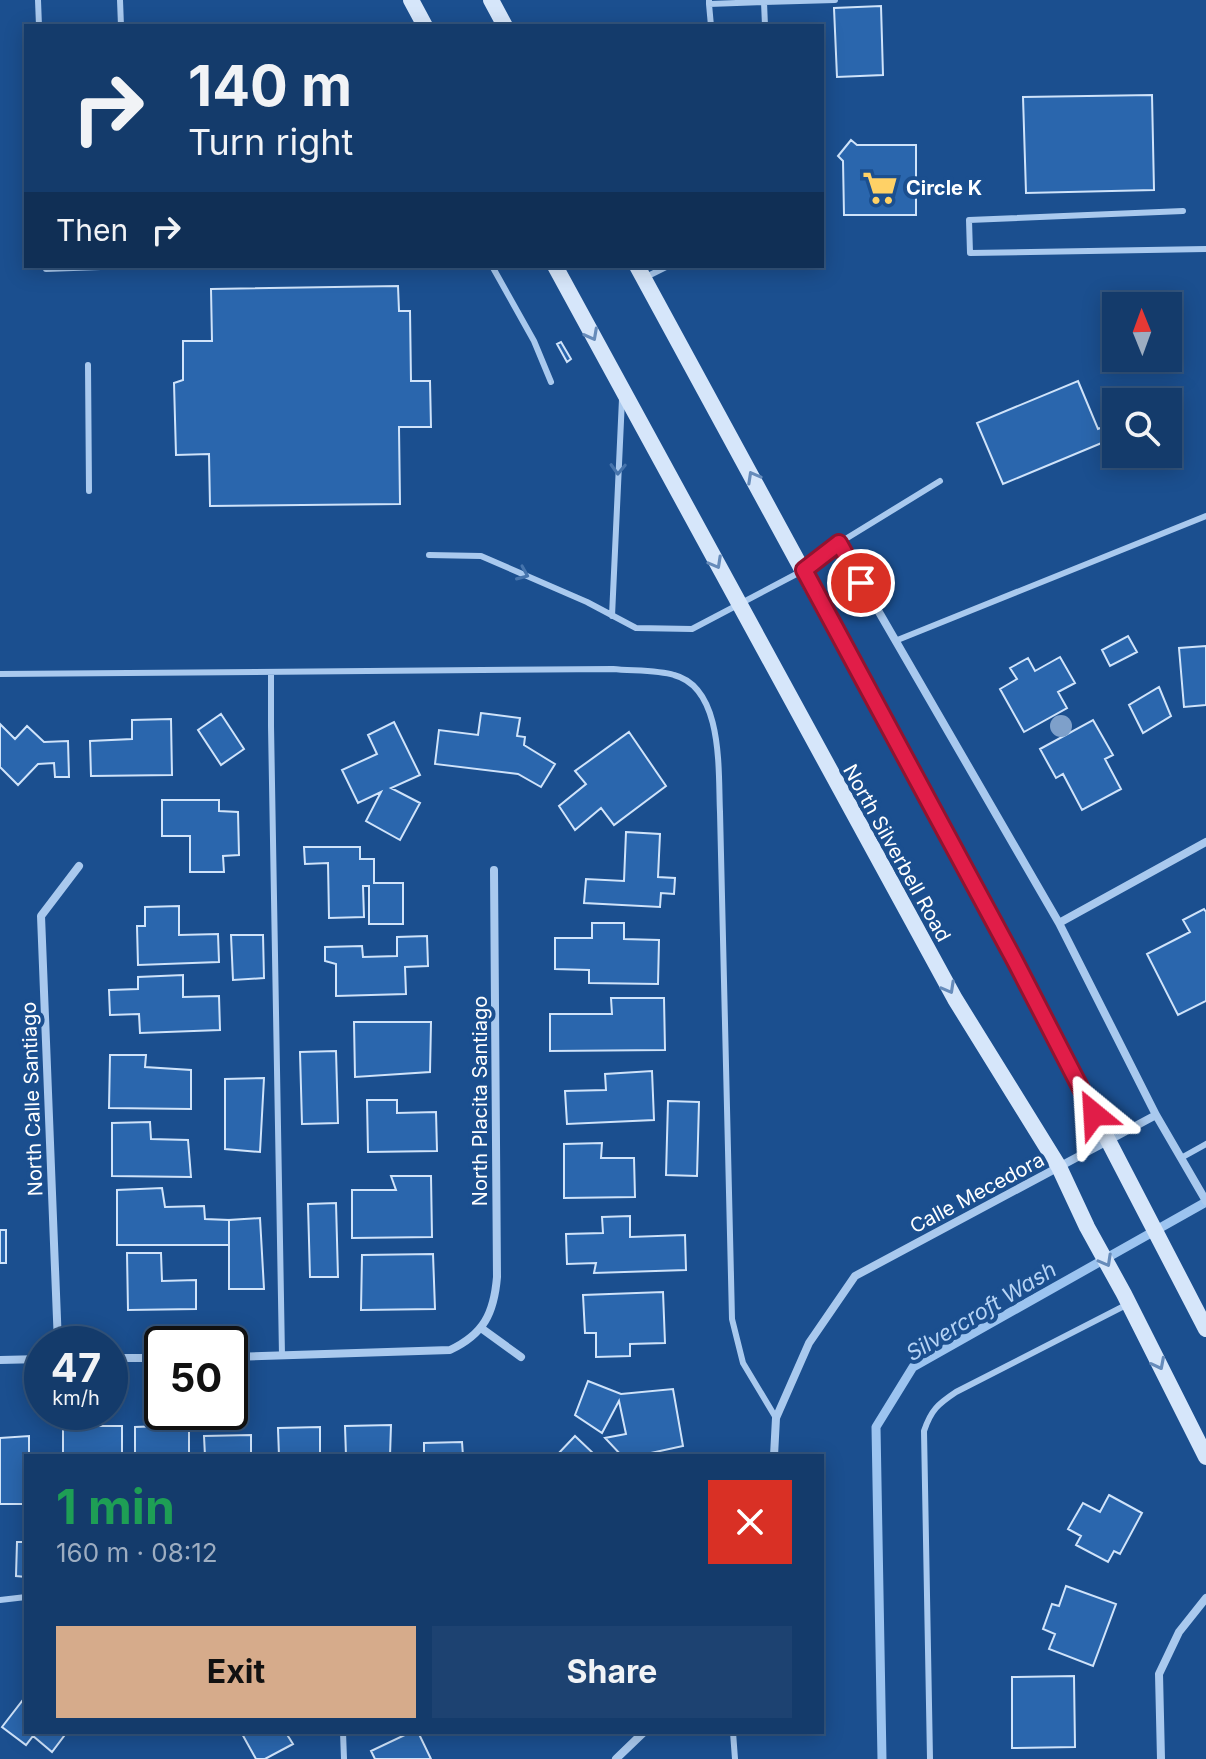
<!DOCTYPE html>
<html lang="en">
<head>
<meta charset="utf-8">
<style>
	:root { --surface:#143b6b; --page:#1d4271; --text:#f1f3f6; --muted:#9dadc1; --line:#33557e; --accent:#d6ab8b }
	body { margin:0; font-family:Inter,sans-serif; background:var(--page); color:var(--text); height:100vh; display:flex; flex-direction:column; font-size:30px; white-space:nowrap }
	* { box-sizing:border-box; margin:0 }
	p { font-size:26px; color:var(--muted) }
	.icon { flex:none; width:44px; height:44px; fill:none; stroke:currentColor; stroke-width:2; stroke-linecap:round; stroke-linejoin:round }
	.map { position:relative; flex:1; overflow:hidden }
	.drawer { position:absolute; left:24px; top:1454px; width:800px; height:280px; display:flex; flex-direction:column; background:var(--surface); border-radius:0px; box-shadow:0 4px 20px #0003,0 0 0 2px var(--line) }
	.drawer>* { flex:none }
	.hud { position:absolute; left:24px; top:24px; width:800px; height:244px; border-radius:0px; box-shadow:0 4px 20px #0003,0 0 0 2px var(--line); background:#143b6b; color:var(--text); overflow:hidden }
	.needle { width:52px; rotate:359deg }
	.fabs { position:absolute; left:1102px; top:292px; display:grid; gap:16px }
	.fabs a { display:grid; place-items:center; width:80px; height:80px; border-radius:0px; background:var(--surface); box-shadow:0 4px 20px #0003,0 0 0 2px var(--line); font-size:40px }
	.speed { position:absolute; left:24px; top:1326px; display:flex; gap:16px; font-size:40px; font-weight:700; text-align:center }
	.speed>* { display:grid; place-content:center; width:104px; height:104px; border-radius:50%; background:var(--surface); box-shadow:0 4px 20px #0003,0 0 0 2px var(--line); line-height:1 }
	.speed small { font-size:20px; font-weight:400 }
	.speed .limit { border:4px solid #111; border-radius:12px; background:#fff; color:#111 }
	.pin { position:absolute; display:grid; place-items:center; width:68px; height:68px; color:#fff; margin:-34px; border:4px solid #fff; border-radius:50%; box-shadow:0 2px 8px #0007 }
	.me { position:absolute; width:88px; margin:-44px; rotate:333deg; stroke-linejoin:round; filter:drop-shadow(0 0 6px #0008) }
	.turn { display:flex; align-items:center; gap:28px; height:168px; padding:0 32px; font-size:36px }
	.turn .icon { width:104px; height:104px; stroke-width:2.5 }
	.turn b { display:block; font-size:56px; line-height:68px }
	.then { display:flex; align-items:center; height:76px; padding:0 32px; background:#0003; gap:16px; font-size:30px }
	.round { display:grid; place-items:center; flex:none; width:84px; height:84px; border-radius:0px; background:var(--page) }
	.summary { display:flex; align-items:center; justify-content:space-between; height:136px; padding:0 32px }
	h1 { font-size:48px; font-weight:700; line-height:60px; color:#1e9e55 }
	.action { display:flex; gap:16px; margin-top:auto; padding:16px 32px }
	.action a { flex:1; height:92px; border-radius:0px; background:var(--accent); color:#111; font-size:32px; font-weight:700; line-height:92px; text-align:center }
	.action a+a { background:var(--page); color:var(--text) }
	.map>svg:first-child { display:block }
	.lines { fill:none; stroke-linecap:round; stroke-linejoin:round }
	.stream { stroke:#9cc4f0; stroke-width:9 }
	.building { fill:#2a66ad; stroke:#cfe3fa; stroke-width:2 }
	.service { stroke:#a9c9ee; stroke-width:6 }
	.minor { stroke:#a9c9ee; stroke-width:8 }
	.secondary { stroke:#d6e6fa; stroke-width:16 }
	.tree { fill:#7ea0ca }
	.oneway { stroke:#668bba }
	.oneway2 { stroke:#4674ac }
	.route-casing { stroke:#92132f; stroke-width:20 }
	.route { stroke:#e11d48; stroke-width:14 }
	.labels { text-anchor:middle; stroke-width:8; stroke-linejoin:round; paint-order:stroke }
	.poi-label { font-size:20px; font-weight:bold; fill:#fff; stroke:#1b4f8f; text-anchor:start }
	.street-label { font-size:20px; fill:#fff; stroke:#1b4f8f }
	.water-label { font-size:22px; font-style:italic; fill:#b5d3f5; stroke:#1b4f8f }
</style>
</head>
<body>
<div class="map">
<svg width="1206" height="1759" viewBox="0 0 1206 1759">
	<rect width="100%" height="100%" fill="#1b4f8f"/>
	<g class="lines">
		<path class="stream" d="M 882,1759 L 876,1427 L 913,1367 L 1206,1202"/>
	</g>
	<path class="building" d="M 881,6 L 883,75 L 837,77 L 834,8 Z
		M 1152,95 L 1154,190 L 1026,193 L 1023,97 Z
		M 851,140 L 857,145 L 916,145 L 916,215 L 844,215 L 843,161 L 838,156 Z
		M 398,286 L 399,311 L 410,311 L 411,381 L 430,381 L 431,427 L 399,427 L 400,504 L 210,506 L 209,454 L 176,455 L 174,383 L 183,380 L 183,341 L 212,341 L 211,289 Z
		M 561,342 L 571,359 L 567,362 L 557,344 Z
		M 1078,381 L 1098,429 L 1116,422 L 1116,437 L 1003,484 L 977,423 Z
		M 1128,636 L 1137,652 L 1110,666 L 1102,650 Z
		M 1206,646 L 1206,705 L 1184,707 L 1179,648 Z
		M 1060,657 L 1075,683 L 1058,692 L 1067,708 L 1024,732 L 1000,689 L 1017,679 L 1010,668 L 1028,658 L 1035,671 Z
		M 1159,687 L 1171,716 L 1143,733 L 1129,705 Z
		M 481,713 L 520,718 L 517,736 L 525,737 L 524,745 L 555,764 L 541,787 L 518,774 L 435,764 L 439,730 L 478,735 Z
		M 221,714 L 244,749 L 221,765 L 198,730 Z
		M 171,719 L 172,775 L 91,776 L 90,741 L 132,739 L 132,720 Z
		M 1093,720 L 1113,755 L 1105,759 L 1121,789 L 1082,810 L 1063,774 L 1056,778 L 1040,749 Z
		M 394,722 L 420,775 L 391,788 L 420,803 L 400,840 L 366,821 L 381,792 L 358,803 L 342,770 L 377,754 L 368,735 Z
		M 0,724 L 15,739 L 27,726 L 44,742 L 68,741 L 69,777 L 55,777 L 54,763 L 38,764 L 18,785 L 0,767 Z
		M 629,732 L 666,786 L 614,825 L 601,808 L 575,830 L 559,806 L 586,784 L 575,771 Z
		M 162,800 L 219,800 L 219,811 L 238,812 L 239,855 L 223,856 L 224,872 L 190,872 L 190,836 L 162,836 Z
		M 626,832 L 660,834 L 658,877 L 675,878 L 674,894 L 661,893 L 660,907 L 584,903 L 586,879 L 624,881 Z
		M 304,847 L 360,847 L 360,859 L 374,859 L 374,883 L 403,883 L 403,924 L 369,924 L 369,886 L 363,886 L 364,917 L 329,918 L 328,863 L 305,864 Z
		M 179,906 L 179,935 L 218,934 L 219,962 L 138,965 L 137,926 L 145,926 L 145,907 Z
		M 1204,909 L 1206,912 L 1206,1001 L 1178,1015 L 1147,954 L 1190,932 L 1183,920 Z
		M 592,923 L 624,923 L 624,939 L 659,940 L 658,984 L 589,983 L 589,970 L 555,969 L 555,938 L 592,938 Z
		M 231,935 L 263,935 L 264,978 L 233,980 Z
		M 427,936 L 428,966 L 405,967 L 406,994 L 336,996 L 336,964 L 325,961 L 325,947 L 362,946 L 363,957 L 397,956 L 397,937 Z
		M 183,975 L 183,997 L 219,996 L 220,1030 L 140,1033 L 139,1014 L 110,1015 L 109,990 L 138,989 L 138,977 Z
		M 611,998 L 664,998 L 665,1050 L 550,1051 L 550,1014 L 612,1014 Z
		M 354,1022 L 431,1022 L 430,1072 L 355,1077 Z
		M 336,1051 L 338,1123 L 302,1124 L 300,1052 Z
		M 110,1055 L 146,1055 L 145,1067 L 191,1070 L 191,1109 L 109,1108 Z
		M 652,1071 L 654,1120 L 567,1124 L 565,1091 L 606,1090 L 605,1074 Z
		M 264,1078 L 260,1152 L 225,1149 L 225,1079 Z
		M 367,1100 L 397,1100 L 397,1113 L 436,1112 L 437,1151 L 368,1152 Z
		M 668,1101 L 699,1102 L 697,1176 L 666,1175 Z
		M 150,1122 L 151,1139 L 188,1140 L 191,1177 L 112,1176 L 112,1123 Z
		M 602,1143 L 601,1158 L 634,1158 L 635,1197 L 564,1198 L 564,1144 Z
		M 391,1176 L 431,1176 L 432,1237 L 352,1238 L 352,1190 L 396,1190 Z
		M 162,1188 L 165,1207 L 204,1206 L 205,1219 L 229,1220 L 229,1245 L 117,1245 L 117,1190 Z
		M 336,1203 L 338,1277 L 310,1277 L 308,1204 Z
		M 630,1216 L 630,1237 L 685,1235 L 686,1270 L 594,1273 L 596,1263 L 567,1264 L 566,1234 L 603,1233 L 602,1217 Z
		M 260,1218 L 264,1289 L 229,1289 L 229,1220 Z
		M 0,1230 L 6,1230 L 6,1263 L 0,1263 Z
		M 127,1253 L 161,1253 L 162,1281 L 196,1280 L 196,1309 L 128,1310 Z
		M 433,1254 L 435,1309 L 361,1310 L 362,1255 Z
		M 663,1292 L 665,1343 L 630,1344 L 630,1356 L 596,1357 L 596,1333 L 585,1333 L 583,1295 Z
		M 588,1381 L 621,1394 L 673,1389 L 683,1446 L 637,1456 L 622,1456 L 605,1438 L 626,1434 L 619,1401 L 602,1433 L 575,1415 Z
		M 189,1425 L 189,1456 L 135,1456 L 135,1427 Z
		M 391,1425 L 390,1456 L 346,1456 L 345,1426 Z
		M 63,1426 L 122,1426 L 122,1456 L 63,1456 Z
		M 320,1427 L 320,1456 L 279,1456 L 278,1428 Z
		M 251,1435 L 251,1456 L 205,1456 L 204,1436 Z
		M 29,1436 L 29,1456 L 26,1456 L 26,1504 L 0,1504 L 0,1438 Z
		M 575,1436 L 596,1456 L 556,1456 Z
		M 462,1442 L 463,1456 L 424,1456 L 424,1443 Z
		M 1109,1495 L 1142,1513 L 1120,1554 L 1114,1551 L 1108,1562 L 1076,1545 L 1081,1536 L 1068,1529 L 1083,1503 L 1100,1512 Z
		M 17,1542 L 26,1542 L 26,1577 L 16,1576 Z
		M 1066,1586 L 1116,1604 L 1093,1666 L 1049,1649 L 1055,1634 L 1043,1629 L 1052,1604 L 1059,1606 Z
		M 1074,1676 L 1075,1747 L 1012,1748 L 1012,1677 Z
		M 26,1696 L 26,1732 L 67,1732 L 52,1752 L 33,1736 L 26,1745 L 2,1727 Z
		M 241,1732 L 295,1732 L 288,1736 L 293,1744 L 265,1759 L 256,1759 Z
		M 411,1732 L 418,1732 L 431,1759 L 375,1759 L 371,1751 Z"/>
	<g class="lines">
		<path class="service" d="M 38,0 L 39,26
			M 120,0 L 121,26
			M 709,0 L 709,4 L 764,2 L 765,26
			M 764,2 L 835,0
			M 709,4 L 711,26
			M 1183,211 L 969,220 L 970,253 L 1206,249
			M 46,266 L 46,269 L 128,266
			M 492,266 L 534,341 L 551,382
			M 646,277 L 668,266
			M 88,365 L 89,491
			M 429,555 L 481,556 L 587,602 L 636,628 L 692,629 L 804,570 L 839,543 L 940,481
			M 612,616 L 622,399
			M 895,641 L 1206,516
			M 271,673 L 271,726 L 282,1356
			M 0,674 L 613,669 C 631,671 658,670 674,675 C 724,688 718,772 720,812 L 732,1319 L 743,1363 L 776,1418
			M 1181,1158 L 1206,1144
			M 0,1600 L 26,1597
			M 343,1732 L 344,1759
			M 733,1732 L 735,1759
			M 930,1759 L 924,1431 C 931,1410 938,1404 956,1392 L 1128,1304"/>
		<path class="minor" d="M 839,543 L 1059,923 L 1156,1115 L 1206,1201
			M 1059,923 L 1206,842
			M 481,1328 L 521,1357
			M 58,1344 L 41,916 L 79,866
			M 230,1357 L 450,1350 C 484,1334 494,1313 497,1277 L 494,870
			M 110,1358 L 162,1358
			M 0,1360 L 42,1359
			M 774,1456 L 776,1418 L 809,1343 L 855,1276 L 1156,1115
			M 616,1759 L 644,1732
			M 1161,1759 L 1159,1674 L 1179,1632 L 1206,1598"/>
		<path class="secondary" d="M 411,0 L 425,26
			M 491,0 L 505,26
			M 555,266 L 955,999 L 1059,1167 L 1087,1227 L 1124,1294 L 1206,1457
			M 637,266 L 1015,961 L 1206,1329"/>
	</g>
	<circle class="tree" cx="1061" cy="726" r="11"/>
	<defs><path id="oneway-chevron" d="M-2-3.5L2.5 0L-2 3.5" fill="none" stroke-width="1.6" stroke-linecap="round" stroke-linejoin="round" transform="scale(2)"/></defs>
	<g class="oneway">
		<use href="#oneway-chevron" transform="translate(592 335) rotate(62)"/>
		<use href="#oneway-chevron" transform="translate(753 477) rotate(-119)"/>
		<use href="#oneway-chevron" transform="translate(716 563) rotate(61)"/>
		<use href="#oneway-chevron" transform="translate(949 988) rotate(61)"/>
		<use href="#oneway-chevron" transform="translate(1106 1261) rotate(61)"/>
		<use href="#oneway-chevron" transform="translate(1159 1364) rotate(63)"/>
	</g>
	<g class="oneway2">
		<use href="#oneway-chevron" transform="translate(618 469) rotate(92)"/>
		<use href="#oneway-chevron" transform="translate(523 574) rotate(23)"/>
	</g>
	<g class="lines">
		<g class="route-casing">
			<path id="route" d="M 861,583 L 839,543 L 804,570 L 1015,961 L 1094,1114"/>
		</g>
		<use href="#route" class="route"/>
	</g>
	<defs>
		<g id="supermarket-bare" transform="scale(2.76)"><path d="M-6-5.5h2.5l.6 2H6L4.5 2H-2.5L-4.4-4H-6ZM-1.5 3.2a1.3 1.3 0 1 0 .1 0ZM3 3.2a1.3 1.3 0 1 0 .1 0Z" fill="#ffd166" stroke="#1b4f8f" stroke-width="2.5" paint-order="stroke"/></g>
	</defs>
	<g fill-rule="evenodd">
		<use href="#supermarket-bare" x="880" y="188"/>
	</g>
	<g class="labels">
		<g class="poi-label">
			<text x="906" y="195">Circle K</text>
		</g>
		<g class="street-label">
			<text transform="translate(897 853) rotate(61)" y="7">North Silverbell Road</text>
			<text transform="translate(32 1099) rotate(-92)" y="7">North Calle Santiago</text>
			<text transform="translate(480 1101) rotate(-90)" y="7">North Placita Santiago</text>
			<text transform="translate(977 1193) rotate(-28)" y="7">Calle Mecedora</text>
		</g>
		<g class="water-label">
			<text transform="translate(981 1311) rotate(-31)" y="8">Silvercroft Wash</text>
		</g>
	</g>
</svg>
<div class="fabs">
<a><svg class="needle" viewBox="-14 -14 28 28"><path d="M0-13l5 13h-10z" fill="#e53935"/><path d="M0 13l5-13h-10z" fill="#9dadc1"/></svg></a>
<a><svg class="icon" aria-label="search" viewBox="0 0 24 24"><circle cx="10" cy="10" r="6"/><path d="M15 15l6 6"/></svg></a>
</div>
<div class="speed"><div>47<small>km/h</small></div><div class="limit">50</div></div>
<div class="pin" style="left:861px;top:583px;background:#d93025"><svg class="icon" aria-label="arrive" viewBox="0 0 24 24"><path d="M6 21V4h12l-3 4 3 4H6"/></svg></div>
<svg class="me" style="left:1094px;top:1114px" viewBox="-20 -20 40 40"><path d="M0-17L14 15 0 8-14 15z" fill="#e11d48" stroke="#fff" stroke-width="4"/></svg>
<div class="hud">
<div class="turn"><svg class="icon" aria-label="right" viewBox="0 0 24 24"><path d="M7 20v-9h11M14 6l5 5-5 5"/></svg><div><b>140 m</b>Turn right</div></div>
<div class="then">Then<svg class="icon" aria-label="right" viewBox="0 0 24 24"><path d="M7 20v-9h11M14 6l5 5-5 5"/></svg></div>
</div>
<section class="drawer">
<div class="summary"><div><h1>1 min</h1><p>160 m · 08:12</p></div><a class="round" style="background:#d93025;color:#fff"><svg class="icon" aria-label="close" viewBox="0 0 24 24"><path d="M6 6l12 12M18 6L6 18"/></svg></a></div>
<div class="action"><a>Exit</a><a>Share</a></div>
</section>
</div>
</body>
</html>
